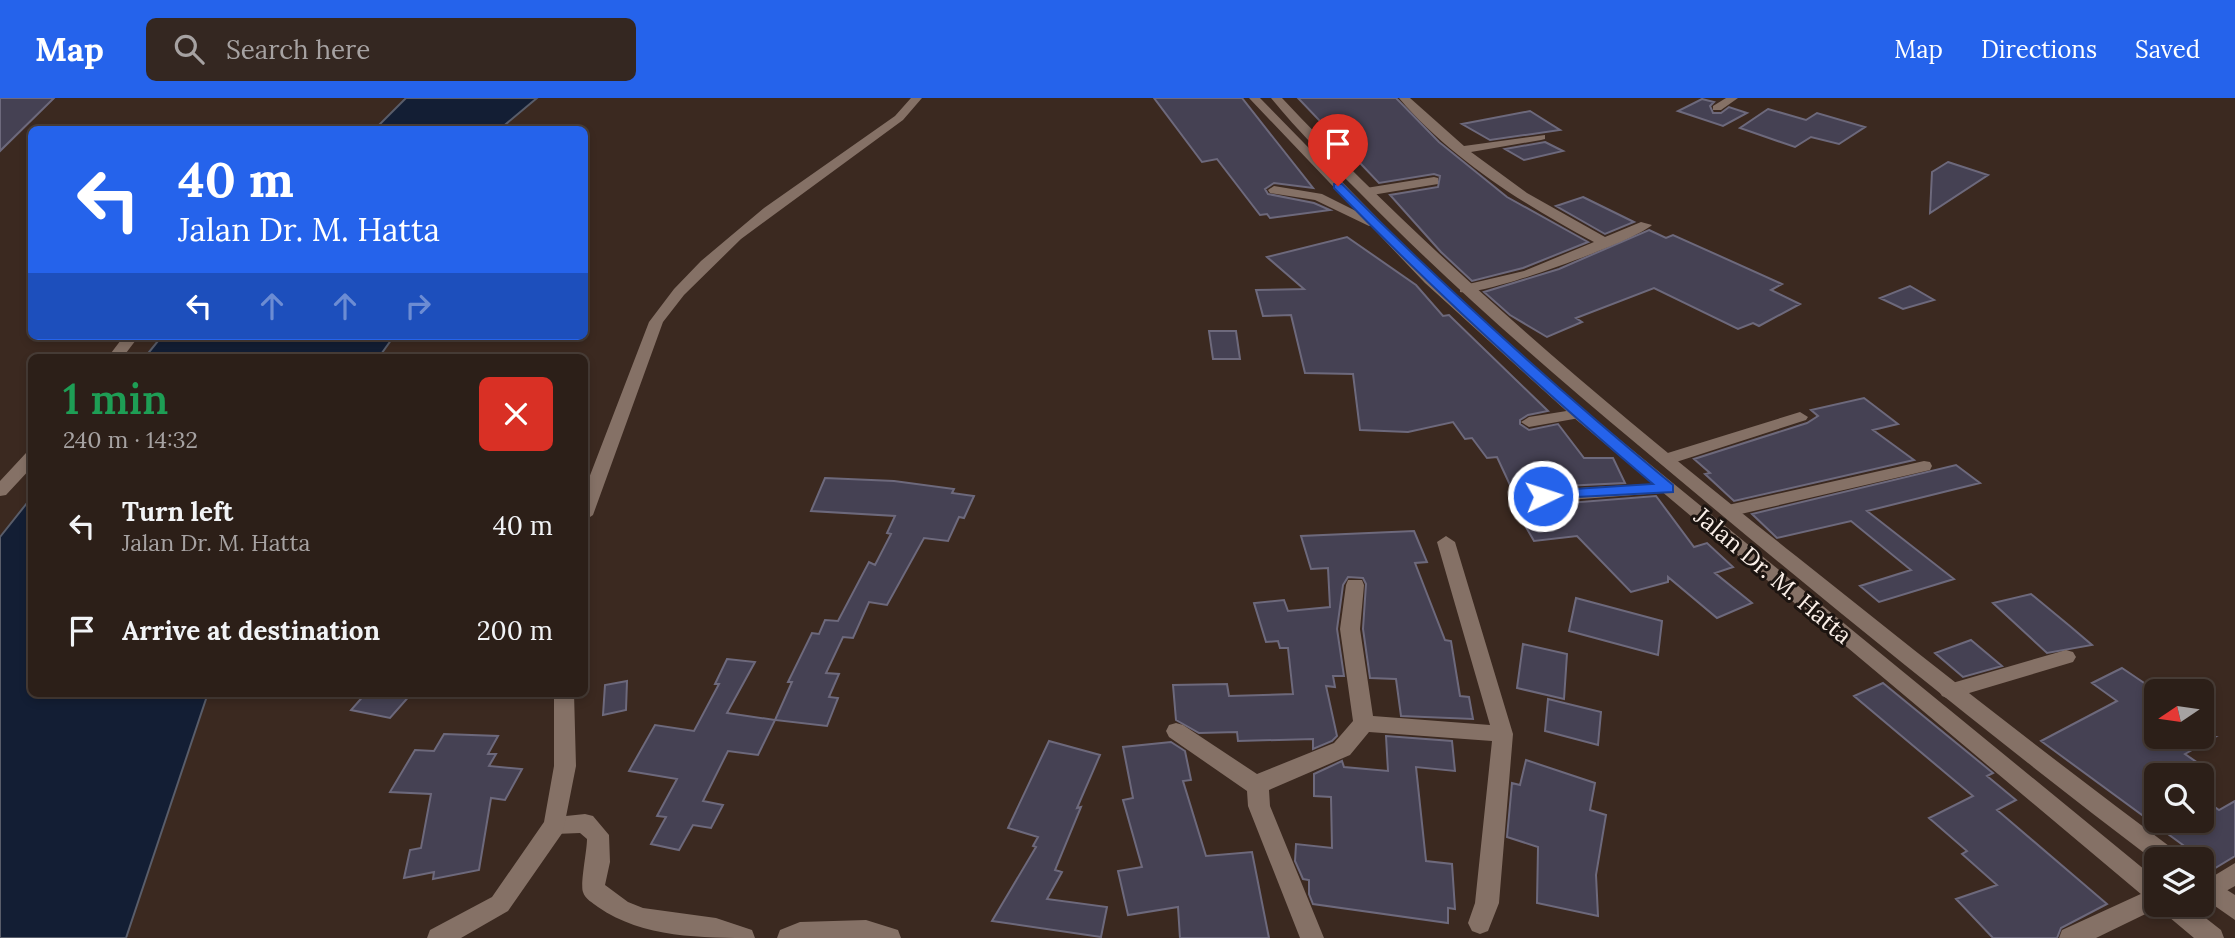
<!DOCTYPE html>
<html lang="en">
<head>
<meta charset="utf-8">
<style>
	:root { --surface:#2c1f18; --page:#342721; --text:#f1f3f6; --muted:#a6a2a2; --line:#483d37; --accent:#2563eb }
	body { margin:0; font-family:Lora,serif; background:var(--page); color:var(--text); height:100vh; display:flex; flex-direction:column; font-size:26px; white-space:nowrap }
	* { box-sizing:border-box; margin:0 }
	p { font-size:23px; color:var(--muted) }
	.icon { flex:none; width:38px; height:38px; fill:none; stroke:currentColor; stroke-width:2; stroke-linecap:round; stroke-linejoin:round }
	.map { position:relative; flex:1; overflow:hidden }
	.drawer { position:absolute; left:28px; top:256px; width:560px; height:343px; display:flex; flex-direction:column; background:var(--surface); border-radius:10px; box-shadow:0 4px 10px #0003,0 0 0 2px var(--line) }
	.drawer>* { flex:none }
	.guide { position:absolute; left:28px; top:28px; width:560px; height:214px; border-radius:10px; box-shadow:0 4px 10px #0003,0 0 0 2px var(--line); background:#2563eb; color:#fff; overflow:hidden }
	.needle { width:46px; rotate:257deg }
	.buttons { position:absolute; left:2144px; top:581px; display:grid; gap:14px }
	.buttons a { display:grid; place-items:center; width:70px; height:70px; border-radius:10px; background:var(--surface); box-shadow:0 4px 10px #0003,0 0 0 2px var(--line); font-size:35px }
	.pin { position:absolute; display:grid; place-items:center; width:60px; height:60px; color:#fff; margin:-72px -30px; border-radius:50% 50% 50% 0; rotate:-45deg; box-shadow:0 0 7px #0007 }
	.pin .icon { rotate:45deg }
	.me { position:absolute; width:77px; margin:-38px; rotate:86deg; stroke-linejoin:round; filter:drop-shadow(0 0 5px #0008) }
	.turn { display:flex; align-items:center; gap:24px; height:147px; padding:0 35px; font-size:32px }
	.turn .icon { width:91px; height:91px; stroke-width:2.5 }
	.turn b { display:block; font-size:49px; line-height:60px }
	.lanes { display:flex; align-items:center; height:66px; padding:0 35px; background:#0003; justify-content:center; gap:35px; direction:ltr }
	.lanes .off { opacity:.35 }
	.round { display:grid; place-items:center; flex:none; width:74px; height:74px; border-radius:10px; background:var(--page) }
	.head { display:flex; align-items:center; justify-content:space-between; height:119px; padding:0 35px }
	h1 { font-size:42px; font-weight:600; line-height:52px; color:#1e9e55 }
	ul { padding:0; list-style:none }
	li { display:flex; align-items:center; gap:21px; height:105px; padding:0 35px }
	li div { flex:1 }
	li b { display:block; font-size:26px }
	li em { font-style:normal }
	header { display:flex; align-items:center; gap:42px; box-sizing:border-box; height:98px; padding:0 35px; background:var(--accent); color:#fff }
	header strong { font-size:33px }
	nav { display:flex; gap:38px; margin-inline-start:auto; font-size:24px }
	.search { width:490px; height:63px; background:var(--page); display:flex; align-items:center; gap:18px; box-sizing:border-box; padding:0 24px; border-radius:10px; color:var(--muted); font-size:26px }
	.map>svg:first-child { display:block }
	.water { fill:#131e34; stroke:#595d6a; stroke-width:2 }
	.building { fill:#454153; stroke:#6d697c; stroke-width:2 }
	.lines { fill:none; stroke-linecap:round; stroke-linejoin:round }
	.minor { fill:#857166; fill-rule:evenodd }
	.tertiary { fill:#857166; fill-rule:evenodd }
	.secondary { fill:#857166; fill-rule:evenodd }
	.route { fill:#2563eb; stroke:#184099; stroke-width:2 }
	.labels { text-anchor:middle; stroke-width:6; stroke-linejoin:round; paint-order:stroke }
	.street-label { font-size:24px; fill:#fbf0e9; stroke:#1c1410 }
</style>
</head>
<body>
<header>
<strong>Map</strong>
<div class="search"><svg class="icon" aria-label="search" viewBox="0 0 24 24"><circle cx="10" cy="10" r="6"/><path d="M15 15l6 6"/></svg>Search here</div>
<nav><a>Map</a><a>Directions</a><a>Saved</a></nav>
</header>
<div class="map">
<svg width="2235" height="840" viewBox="0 0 2235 840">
	<rect width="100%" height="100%" fill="#3b2920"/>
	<path class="water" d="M 406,0 L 537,0 L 500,31 L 375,31 Z
		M 162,238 L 394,238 L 379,259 L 145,259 Z
		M 31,400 L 32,595 L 208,595 L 126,840 L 0,840 L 0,439 Z"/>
	<path class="building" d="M 0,0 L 54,0 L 0,53 Z
		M 1154,0 L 1242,0 L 1313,90 L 1274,85 L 1265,91 L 1268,96 L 1314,105 L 1330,112 L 1270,120 L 1267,116 L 1260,117 L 1217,61 L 1202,64 Z
		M 1298,0 L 1396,0 L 1439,44 L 1507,99 L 1588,144 L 1523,170 L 1472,183 L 1441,154 L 1390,97 L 1438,89 L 1440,78 L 1434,76 L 1379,85 Z
		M 1702,1 L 1714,4 L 1710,8 L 1713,15 L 1721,15 L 1729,9 L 1747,15 L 1723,28 L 1678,13 Z
		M 1768,11 L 1806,22 L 1817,15 L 1865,29 L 1839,46 L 1811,39 L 1795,49 L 1740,30 Z
		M 1530,13 L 1560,32 L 1490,42 L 1462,26 Z
		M 1545,44 L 1563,53 L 1524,62 L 1505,51 Z
		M 1948,64 L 1988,77 L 1930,115 L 1932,74 Z
		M 1583,99 L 1634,124 L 1605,136 L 1556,108 Z
		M 1649,132 L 1666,140 L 1673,137 L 1782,186 L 1771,192 L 1800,206 L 1759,228 L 1753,225 L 1738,231 L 1654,190 L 1576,220 L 1582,224 L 1547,239 L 1510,217 L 1484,194 L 1559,171 Z
		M 1347,139 L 1416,187 L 1443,218 L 1449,217 L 1548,313 L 1528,317 L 1520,322 L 1520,326 L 1529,332 L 1558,326 L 1584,360 L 1613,360 L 1625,385 L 1543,389 L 1533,396 L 1533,400 L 1543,407 L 1656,398 L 1694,449 L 1707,445 L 1733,469 L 1715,475 L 1752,505 L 1717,520 L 1668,479 L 1668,484 L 1631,494 L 1577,438 L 1534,443 L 1512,405 L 1518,404 L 1497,359 L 1487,360 L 1472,340 L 1465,341 L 1453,324 L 1408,334 L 1360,332 L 1353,276 L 1305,275 L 1291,217 L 1263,218 L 1256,192 L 1304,191 L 1267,159 Z
		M 1910,188 L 1934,202 L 1903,211 L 1880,200 Z
		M 1209,233 L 1236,233 L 1240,261 L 1213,261 Z
		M 1864,300 L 1898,326 L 1873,332 L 1914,362 L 1734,403 L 1705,376 L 1710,375 L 1694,361 L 1807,325 L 1818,318 L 1811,312 Z
		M 1956,367 L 1980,385 L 1867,413 L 1954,481 L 1879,504 L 1860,488 L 1911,472 L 1851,423 L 1777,440 L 1752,416 Z
		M 825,380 L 894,383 L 954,391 L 952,395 L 974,398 L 964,420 L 959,419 L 948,443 L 924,440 L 887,507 L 869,504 L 853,540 L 843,539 L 826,575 L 839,576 L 829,599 L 838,600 L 827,628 L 775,622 L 792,584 L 788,584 L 812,535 L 819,536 L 825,522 L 838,523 L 869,464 L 875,467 L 891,436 L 887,435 L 895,418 L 811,413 Z
		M 1414,433 L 1427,464 L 1415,465 L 1445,542 L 1451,543 L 1460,598 L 1469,599 L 1473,621 L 1401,618 L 1396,581 L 1370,580 L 1363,531 L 1366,486 L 1363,480 L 1348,479 L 1343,487 L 1337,531 L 1344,578 L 1333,578 L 1335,589 L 1326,588 L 1337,638 L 1332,643 L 1313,651 L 1313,641 L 1238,643 L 1237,634 L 1199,635 L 1176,622 L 1173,587 L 1227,586 L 1229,598 L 1293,596 L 1288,550 L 1280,550 L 1278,543 L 1266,544 L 1254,505 L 1284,502 L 1288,513 L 1330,509 L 1328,470 L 1311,471 L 1301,438 Z
		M 2031,496 L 2071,529 L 2092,547 L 2047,555 L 1993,505 Z
		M 1576,500 L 1662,523 L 1658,557 L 1569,533 Z
		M 1971,542 L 2002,568 L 1963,579 L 1935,555 Z
		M 1523,546 L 1567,556 L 1564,601 L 1517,590 Z
		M 727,561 L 755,564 L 727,615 L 775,622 L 758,657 L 728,653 L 703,703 L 723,707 L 711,730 L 693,727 L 679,752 L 651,746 L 666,719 L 657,718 L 677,681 L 629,673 L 655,627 L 694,633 L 719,586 L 715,586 Z
		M 2122,570 L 2156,593 L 2156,639 L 2215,639 L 2185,656 L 2195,663 L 2170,677 L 2156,677 L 2156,723 L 2202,723 L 2202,700 L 2219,712 L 2235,703 L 2235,758 L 2212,772 L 2202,761 L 2041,643 L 2117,603 L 2092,585 Z
		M 627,583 L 626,612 L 603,617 L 605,587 Z
		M 1883,585 L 1993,675 L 1987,678 L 2016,702 L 1997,712 L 2107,806 L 2061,830 L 2057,840 L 1993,840 L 1956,801 L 1997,787 L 1962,756 L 1967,753 L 1929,720 L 1973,698 L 1854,598 Z
		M 366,595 L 412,595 L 390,620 L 351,612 Z
		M 1548,601 L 1601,614 L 1598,647 L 1545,633 Z
		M 444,636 L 498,638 L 488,656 L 496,656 L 489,668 L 522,671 L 505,702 L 491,700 L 479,772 L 433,781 L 434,774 L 404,780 L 410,752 L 421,750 L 431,696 L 390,694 L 415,652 L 434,653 Z
		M 1386,638 L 1452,643 L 1455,673 L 1416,669 L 1426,763 L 1452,766 L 1455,811 L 1448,810 L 1448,825 L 1313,806 L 1309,796 L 1309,782 L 1303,781 L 1295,763 L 1296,746 L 1332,750 L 1331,699 L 1314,698 L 1314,676 L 1342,663 L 1344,669 L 1388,673 Z
		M 1049,643 L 1100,657 L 1077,710 L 1081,709 L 1055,772 L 1062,774 L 1047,801 L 1107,809 L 1101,839 L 992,823 L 1036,749 L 1033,748 L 1038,739 L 1008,730 Z
		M 1171,644 L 1185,653 L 1191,682 L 1183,683 L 1206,758 L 1252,754 L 1269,840 L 1180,840 L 1178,809 L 1128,817 L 1118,773 L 1142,769 L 1123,702 L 1133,700 L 1123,649 Z
		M 1526,662 L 1595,685 L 1590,712 L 1606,717 L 1596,777 L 1598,818 L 1537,805 L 1538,749 L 1507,739 L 1512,685 L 1520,687 Z"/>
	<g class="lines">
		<path class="minor" d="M 1399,0 L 1410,0 L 1464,48 L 1545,37 L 1545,41 L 1541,42 L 1471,54 L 1527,95 L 1605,139 L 1641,124 L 1652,127 C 1635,143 1483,199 1460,194 L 1460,188 L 1524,173 L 1594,144 C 1525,108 1449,59 1399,0 Z
			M 1726,0 L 1738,0 L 1721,12 L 1713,12 L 1713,8 Z
			M 1434,79 L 1438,80 L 1438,86 L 1366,98 L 1360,94 L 1366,90 Z
			M 1274,88 L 1322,96 L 1380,125 L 1369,128 L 1315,102 L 1270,95 L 1268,92 Z
			M 124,238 L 139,238 L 123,259 L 108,259 Z
			M 1579,311 L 1587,316 L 1585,319 L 1529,329 L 1521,324 L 1529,319 Z
			M 1800,314 L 1808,319 L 1806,322 L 1670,366 L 1664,367 L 1656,362 L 1658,358 Z
			M 32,354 L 32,369 L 6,397 L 0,398 L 0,383 L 26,355 Z
			M 1924,363 L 1930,364 L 1932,368 L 1930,372 L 1728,419 L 1719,413 L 1728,407 Z
			M 1667,385 L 1673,386 L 1676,390 L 1673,394 L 1543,404 L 1534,398 L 1543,392 Z
			M 1446,438 L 1455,444 L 1513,636 L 1499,805 L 1488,833 L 1480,836 L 1472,833 L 1468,825 L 1475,805 L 1492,643 L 1369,634 L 1350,657 L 1269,692 L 1270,708 L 1324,840 L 1300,840 L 1248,708 L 1247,693 L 1169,639 L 1166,633 L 1169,627 L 1176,625 L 1183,627 L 1257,676 L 1334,645 L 1353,623 L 1340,531 L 1346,487 L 1348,482 L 1362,482 L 1364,487 L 1360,531 L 1373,618 L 1490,627 L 1437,444 Z
			M 2066,552 L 2073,554 L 2076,559 L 2073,564 L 1949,601 L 1942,598 L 1939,593 L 1942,588 Z
			M 585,716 L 593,718 L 609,737 L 610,764 L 605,787 L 628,804 L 643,810 L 716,820 L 752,832 L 755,840 C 703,840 642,840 598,809 C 593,805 585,801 583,794 C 580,786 587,753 587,741 L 580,735 L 555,736 L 547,734 L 544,727 L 547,720 Z
			M 2235,765 L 2235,788 L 2210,802 L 2202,799 L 2202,785 Z
			M 2156,789 L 2156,807 L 2164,807 L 2096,840 L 2059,840 L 2062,832 Z
			M 866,822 L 898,832 L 901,840 L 777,840 L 780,832 L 800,824 Z"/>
		<path class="tertiary" d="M 911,0 L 922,0 L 903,22 L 741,141 L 684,197 L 663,224 L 593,417 L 584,423 L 584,393 L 649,224 L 674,191 L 701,163 L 764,110 L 895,18 Z
			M 554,595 L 574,595 L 576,668 L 563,734 L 508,813 L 461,840 L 427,840 L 430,832 L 492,799 L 544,724 L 554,668 Z"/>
		<path class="secondary" d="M 1249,0 L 1260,0 L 1435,179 L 1585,313 L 2156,781 L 2156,805 L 2148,802 L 1573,319 L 1425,185 Z
			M 1271,0 L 1282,0 C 1440,168 1615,315 1796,458 C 1921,558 2048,658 2177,754 L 2180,761 L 2156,761 L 2156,764 C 1980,630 1808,490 1638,347 C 1542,267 1447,184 1359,94 C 1329,64 1298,33 1271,0 Z
			M 2202,776 L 2235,797 L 2235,822 L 2202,799 Z
			M 2159,807 L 2189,807 L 2221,832 L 2224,840 L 2194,840 L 2163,814 Z"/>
	</g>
	<path class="route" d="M 1334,86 L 1342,86 C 1447,192 1557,291 1673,387 L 1673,394 L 1538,401 L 1535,398 L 1543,393 L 1653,386 C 1542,292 1436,195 1334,90 Z"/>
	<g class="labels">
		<g class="street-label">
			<text transform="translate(1773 478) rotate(40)" y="8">Jalan Dr. M. Hatta</text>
		</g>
	</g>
</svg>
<div class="buttons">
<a><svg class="needle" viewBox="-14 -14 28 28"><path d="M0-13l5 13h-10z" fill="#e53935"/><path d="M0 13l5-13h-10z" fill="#a6a2a2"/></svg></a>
<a><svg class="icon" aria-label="search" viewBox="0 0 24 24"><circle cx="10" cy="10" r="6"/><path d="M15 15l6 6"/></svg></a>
<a><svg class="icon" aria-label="layers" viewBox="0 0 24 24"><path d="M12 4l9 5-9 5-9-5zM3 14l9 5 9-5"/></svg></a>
</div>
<div class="pin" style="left:1338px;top:88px;background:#d93025"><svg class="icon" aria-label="arrive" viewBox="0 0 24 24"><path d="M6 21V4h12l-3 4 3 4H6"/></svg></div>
<svg class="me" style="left:1543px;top:398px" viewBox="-20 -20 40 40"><circle r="17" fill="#2563eb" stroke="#fff" stroke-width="3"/><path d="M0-11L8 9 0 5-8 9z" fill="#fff"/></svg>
<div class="guide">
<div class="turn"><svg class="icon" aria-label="left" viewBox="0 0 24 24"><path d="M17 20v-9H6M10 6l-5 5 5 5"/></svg><div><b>40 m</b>Jalan Dr. M. Hatta</div></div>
<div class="lanes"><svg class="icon" aria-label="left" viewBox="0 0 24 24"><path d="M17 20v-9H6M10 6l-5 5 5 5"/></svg><svg class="icon off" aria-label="ahead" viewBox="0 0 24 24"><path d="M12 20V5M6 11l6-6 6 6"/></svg><svg class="icon off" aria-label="ahead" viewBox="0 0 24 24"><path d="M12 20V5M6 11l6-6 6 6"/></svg><svg class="icon off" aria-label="right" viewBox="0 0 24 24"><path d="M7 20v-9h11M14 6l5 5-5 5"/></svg></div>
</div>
<section class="drawer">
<div class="head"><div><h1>1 min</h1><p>240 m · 14:32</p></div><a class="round" style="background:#d93025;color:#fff"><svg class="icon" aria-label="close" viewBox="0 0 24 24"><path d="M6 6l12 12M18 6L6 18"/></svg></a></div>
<ul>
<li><svg class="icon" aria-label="left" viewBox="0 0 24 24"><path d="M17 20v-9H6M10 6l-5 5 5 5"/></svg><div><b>Turn left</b><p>Jalan Dr. M. Hatta</p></div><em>40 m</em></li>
<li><svg class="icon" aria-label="arrive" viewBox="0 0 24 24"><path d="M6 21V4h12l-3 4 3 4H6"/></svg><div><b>Arrive at destination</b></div><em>200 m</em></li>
</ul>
</section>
</div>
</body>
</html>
